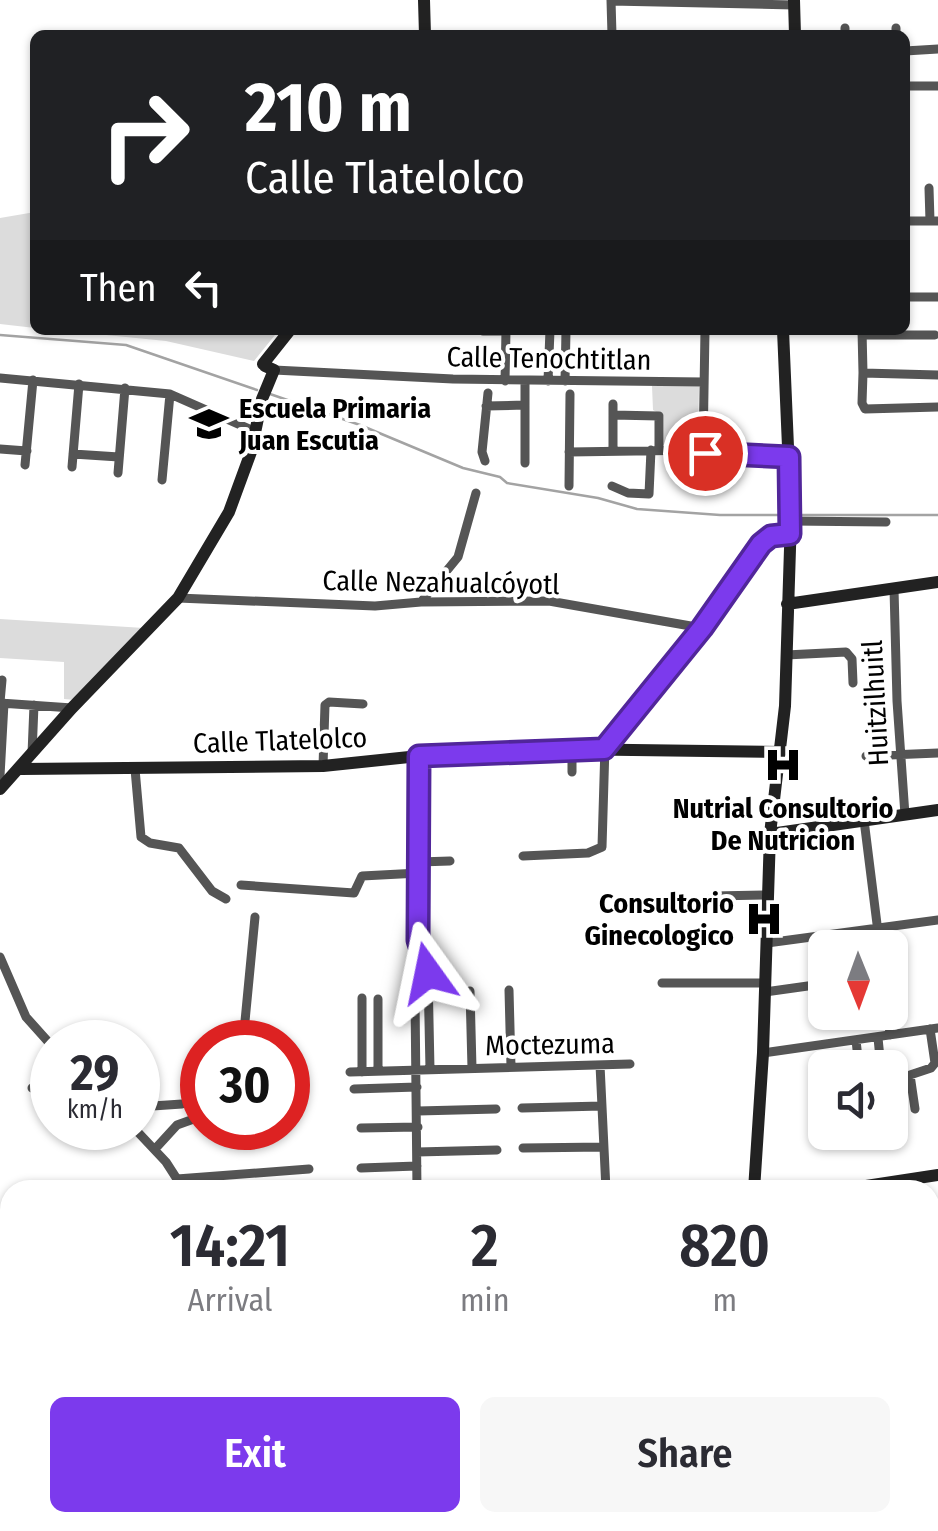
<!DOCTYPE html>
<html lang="en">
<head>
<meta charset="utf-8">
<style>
	:root { --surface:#fff; --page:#f7f7f7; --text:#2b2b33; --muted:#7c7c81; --accent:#7c3aed }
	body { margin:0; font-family:"Fira Sans Condensed",sans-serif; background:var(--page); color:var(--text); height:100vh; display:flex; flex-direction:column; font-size:38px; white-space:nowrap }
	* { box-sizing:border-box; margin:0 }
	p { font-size:32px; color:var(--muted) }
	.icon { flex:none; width:55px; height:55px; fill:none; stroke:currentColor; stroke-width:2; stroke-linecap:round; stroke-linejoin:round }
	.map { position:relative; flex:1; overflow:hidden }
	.sheet { position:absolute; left:0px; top:1180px; width:940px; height:352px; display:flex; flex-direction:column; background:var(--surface); border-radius:30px 30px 0 0; box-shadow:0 2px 8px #0004 }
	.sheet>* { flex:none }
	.guide { position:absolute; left:30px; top:30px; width:880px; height:305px; border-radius:15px; box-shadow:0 2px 8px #0004; background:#202124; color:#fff; overflow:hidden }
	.needle { width:65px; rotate:179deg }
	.buttons { position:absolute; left:808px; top:930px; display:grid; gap:20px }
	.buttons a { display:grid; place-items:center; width:100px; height:100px; border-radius:15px; background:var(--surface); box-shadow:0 2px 8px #0004; font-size:50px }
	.speed { position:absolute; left:30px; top:1020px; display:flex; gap:20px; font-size:50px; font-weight:700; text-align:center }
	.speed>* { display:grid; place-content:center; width:130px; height:130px; border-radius:50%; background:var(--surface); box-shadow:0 2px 8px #0004; line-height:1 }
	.speed small { font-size:25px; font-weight:400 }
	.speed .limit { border:15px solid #d22; background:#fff; color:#111 }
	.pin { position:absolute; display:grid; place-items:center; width:85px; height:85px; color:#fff; margin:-42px; border:5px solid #fff; border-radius:50%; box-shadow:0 2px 10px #0007 }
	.me { position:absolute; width:110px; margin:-55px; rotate:348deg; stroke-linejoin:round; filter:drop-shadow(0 0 8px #0008) }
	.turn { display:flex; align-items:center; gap:35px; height:210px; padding:0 50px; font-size:45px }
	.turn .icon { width:130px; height:130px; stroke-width:2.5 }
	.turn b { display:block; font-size:70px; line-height:85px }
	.then { display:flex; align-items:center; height:95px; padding:0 50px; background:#0003; gap:20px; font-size:38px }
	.eta { display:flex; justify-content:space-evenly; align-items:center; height:170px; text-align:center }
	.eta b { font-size:60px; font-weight:600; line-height:70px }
	.cta { display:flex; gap:20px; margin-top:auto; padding:20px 50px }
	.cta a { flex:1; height:115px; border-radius:15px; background:var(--accent); color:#fff; font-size:40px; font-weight:600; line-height:115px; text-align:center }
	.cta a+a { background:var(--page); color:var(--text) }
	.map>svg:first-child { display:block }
	.green { fill:#dcdcdc }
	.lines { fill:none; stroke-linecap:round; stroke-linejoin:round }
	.stream { stroke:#a3a3a3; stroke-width:2.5 }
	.street { stroke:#555; stroke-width:9 }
	.secondary { stroke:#222; stroke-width:12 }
	.route-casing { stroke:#51269a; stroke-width:25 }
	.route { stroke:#7c3aed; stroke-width:18 }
	.labels { text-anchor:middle; stroke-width:8; stroke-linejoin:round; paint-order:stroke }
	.street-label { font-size:28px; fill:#000; stroke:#fff }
	.poi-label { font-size:28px; font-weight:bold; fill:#000; stroke:#fff; text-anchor:start }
</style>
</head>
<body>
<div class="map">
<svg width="938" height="1531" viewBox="0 0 938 1531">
	<rect width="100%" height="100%" fill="#fff"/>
	<path class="green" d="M 35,212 L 35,328 L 0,324 L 0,218 Z
		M 56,330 L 279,330 L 254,361 L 166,341 Z
		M 652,386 L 699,386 L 698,444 L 664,444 L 664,416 L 653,410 Z
		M 0,619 L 144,628 L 75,700 L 64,699 L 64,662 L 0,658 Z"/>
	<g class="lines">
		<path class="stream" d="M 0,335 L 126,345 L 257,390
			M 270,394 L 360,425 L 463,468 L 500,477 L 507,483 L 598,498 L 637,509 L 720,515 L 787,515
			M 795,515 L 938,515"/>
		<path class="street" d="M 611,0 L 612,35
			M 611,1 L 794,5
			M 845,28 L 845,35
			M 896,28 L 896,35
			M 905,51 L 938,49
			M 905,86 L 938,86
			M 929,188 L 930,221
			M 905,221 L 938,221
			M 905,297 L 938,297
			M 862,330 L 863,373 L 938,375
			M 483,331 L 506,331
			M 862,335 L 935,335
			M 274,370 L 453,379 L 704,382
			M 863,373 L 862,403 L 865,409 L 938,407
			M 0,378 L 170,394 L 256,432
			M 505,381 L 506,330
			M 548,381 L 550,330
			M 565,381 L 566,330
			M 486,406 L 525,405
			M 613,415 L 659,416 L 659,450
			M 0,449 L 27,451
			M 613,450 L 613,404
			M 703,450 L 705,330
			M 569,452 L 703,450 L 715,456 L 789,457
			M 73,454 L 119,457
			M 485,461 L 482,452 L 488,393
			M 525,463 L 525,381
			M 25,465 L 33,380
			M 72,467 L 79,384
			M 118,473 L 125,388
			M 162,480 L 170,394
			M 569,486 L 570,394
			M 612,486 L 628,493 L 649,494 L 651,450
			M 791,521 L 886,522
			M 894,589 L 897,701 L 905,815
			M 178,598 L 375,606 L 421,602 L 549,601 L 702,628
			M 421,602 L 458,557 L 476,493
			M 786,655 L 846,652 L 852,659 L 853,683
			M 0,702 L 2,680
			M 0,703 L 72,708
			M 32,754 L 34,705
			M 419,756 L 418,940 L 428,973 L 430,1069
			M 866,756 L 938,753
			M 323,766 L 325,705 L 329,702 L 363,704
			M 135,769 L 141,837 L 150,843 L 179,848 L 212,891 L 226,899
			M 572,772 L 572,749
			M 4,785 L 0,776 L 4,703
			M 864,820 L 880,948
			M 523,856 L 588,853 L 602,847 L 605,746 L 702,628 L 761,544 L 771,536 L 790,535
			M 419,862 L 450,861
			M 241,885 L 354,893 L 362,876 L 419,873
			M 713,896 L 768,895
			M 767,943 L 938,920
			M 0,957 L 26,1017 L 52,1046
			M 662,983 L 766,983
			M 509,990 L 511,1067
			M 470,991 L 472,1068
			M 765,992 L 822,984
			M 415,996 L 417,1190
			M 362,998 L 362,1072
			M 888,1012 L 890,1035
			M 878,1038 L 881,1068
			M 856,1040 L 859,1068
			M 243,1042 L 255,917
			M 763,1053 L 938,1028
			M 600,1065 L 606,1190
			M 378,1071 L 378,999
			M 350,1072 L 630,1064
			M 32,1088 L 52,1088
			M 354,1089 L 417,1087
			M 138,1107 L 182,1104
			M 522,1108 L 602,1106
			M 915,1109 L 910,1075 L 931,1068 L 935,1063 L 930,1029
			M 418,1111 L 496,1109
			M 134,1128 L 166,1162 L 184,1190
			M 361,1128 L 418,1127
			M 866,1132 L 866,1133
			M 523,1148 L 604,1147
			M 155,1149 L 177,1125 L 202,1116
			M 417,1152 L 497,1150
			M 361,1168 L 417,1166
			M 177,1179 L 309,1169
			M 527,1188 L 606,1188
			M 930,1246 L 938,1246
			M 1,1262 L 4,1346
			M 930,1284 L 938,1284
			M 930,1320 L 938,1320
			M 930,1357 L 938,1357
			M 930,1393 L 938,1394
			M 930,1425 L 938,1425
			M 5,1433 L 7,1476
			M 930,1466 L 938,1466
			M 930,1501 L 938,1501
			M 96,1522 L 96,1531
			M 322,1522 L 323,1531
			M 504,1522 L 505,1531
			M 547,1522 L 548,1531
			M 590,1522 L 590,1531
			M 632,1522 L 632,1531
			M 673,1522 L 673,1531
			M 713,1522 L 713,1531
			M 757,1522 L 758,1531
			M 893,1522 L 938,1531"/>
		<path class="secondary" d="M 424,0 L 425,35
			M 794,0 L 795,35
			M 263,364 L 290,330
			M 787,604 L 938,582
			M 21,769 L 323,766 L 419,756 L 558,749 L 781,752
			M 0,789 L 72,708 L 178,598 L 229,512 L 251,452 L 262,399 L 274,370 L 265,366
			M 770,834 L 938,810
			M 754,1190 L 763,1053 L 770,834 L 785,706 L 791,517 L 783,330
			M 840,1190 L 938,1175
			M 0,1479 L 10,1475"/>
	</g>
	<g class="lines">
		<g class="route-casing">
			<path id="route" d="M 428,973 L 418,940 L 419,756 L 604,749 L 702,628 L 761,544 L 771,536 L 790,534 L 789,457 L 705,453"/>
		</g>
		<use href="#route" class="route"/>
	</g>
	<defs>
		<g id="school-bare" transform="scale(3)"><path d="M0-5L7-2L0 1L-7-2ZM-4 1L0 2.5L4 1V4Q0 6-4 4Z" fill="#000" stroke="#fff" stroke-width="2.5" paint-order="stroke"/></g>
		<g id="hospital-bare" transform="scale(3)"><path d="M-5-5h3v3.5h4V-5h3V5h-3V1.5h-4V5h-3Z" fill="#000" stroke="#fff" stroke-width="2.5" paint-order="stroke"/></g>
	</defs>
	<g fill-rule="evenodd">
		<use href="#school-bare" x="209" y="424"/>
		<use href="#hospital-bare" x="783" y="765"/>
		<use href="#hospital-bare" x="764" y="919"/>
	</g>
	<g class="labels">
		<g class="street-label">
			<text transform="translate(549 358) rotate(1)" y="10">Calle Tenochtitlan</text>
			<text transform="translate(441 582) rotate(1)" y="10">Calle Nezahualcóyotl</text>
			<text transform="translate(875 703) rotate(-93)" y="10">Huitzilhuitl</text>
			<text transform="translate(280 740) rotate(-2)" y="10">Calle Tlatelolco</text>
			<text transform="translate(550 1044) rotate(-1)" y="10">Moctezuma</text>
		</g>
		<g class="poi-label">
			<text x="239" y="418">Escuela Primaria<tspan x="239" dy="32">Juan Escutia</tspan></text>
			<text x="783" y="818" text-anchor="middle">Nutrial Consultorio<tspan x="783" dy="32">De Nutricion</tspan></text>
			<text x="734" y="913" text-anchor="end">Consultorio<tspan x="734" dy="32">Ginecologico</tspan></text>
		</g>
	</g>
</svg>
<div class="buttons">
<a><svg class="needle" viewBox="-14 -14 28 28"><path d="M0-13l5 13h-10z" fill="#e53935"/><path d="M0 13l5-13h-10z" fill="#7c7c81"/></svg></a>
<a><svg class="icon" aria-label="sound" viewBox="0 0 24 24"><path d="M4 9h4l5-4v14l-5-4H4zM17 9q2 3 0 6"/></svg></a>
</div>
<div class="speed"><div>29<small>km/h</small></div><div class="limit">30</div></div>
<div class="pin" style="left:705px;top:453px;background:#d93025"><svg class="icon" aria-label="arrive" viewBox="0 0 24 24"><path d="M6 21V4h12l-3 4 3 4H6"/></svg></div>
<svg class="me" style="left:428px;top:973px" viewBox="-20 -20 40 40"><path d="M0-17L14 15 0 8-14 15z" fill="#7c3aed" stroke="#fff" stroke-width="4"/></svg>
<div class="guide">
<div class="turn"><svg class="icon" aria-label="right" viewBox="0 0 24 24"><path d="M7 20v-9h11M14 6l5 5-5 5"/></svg><div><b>210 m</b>Calle Tlatelolco</div></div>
<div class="then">Then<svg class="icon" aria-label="left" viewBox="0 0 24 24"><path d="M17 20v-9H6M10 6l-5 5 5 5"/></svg></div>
</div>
<section class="sheet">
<div class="eta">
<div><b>14:21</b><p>Arrival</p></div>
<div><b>2</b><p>min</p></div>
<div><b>820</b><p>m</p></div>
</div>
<div class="cta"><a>Exit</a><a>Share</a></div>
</section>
</div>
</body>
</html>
